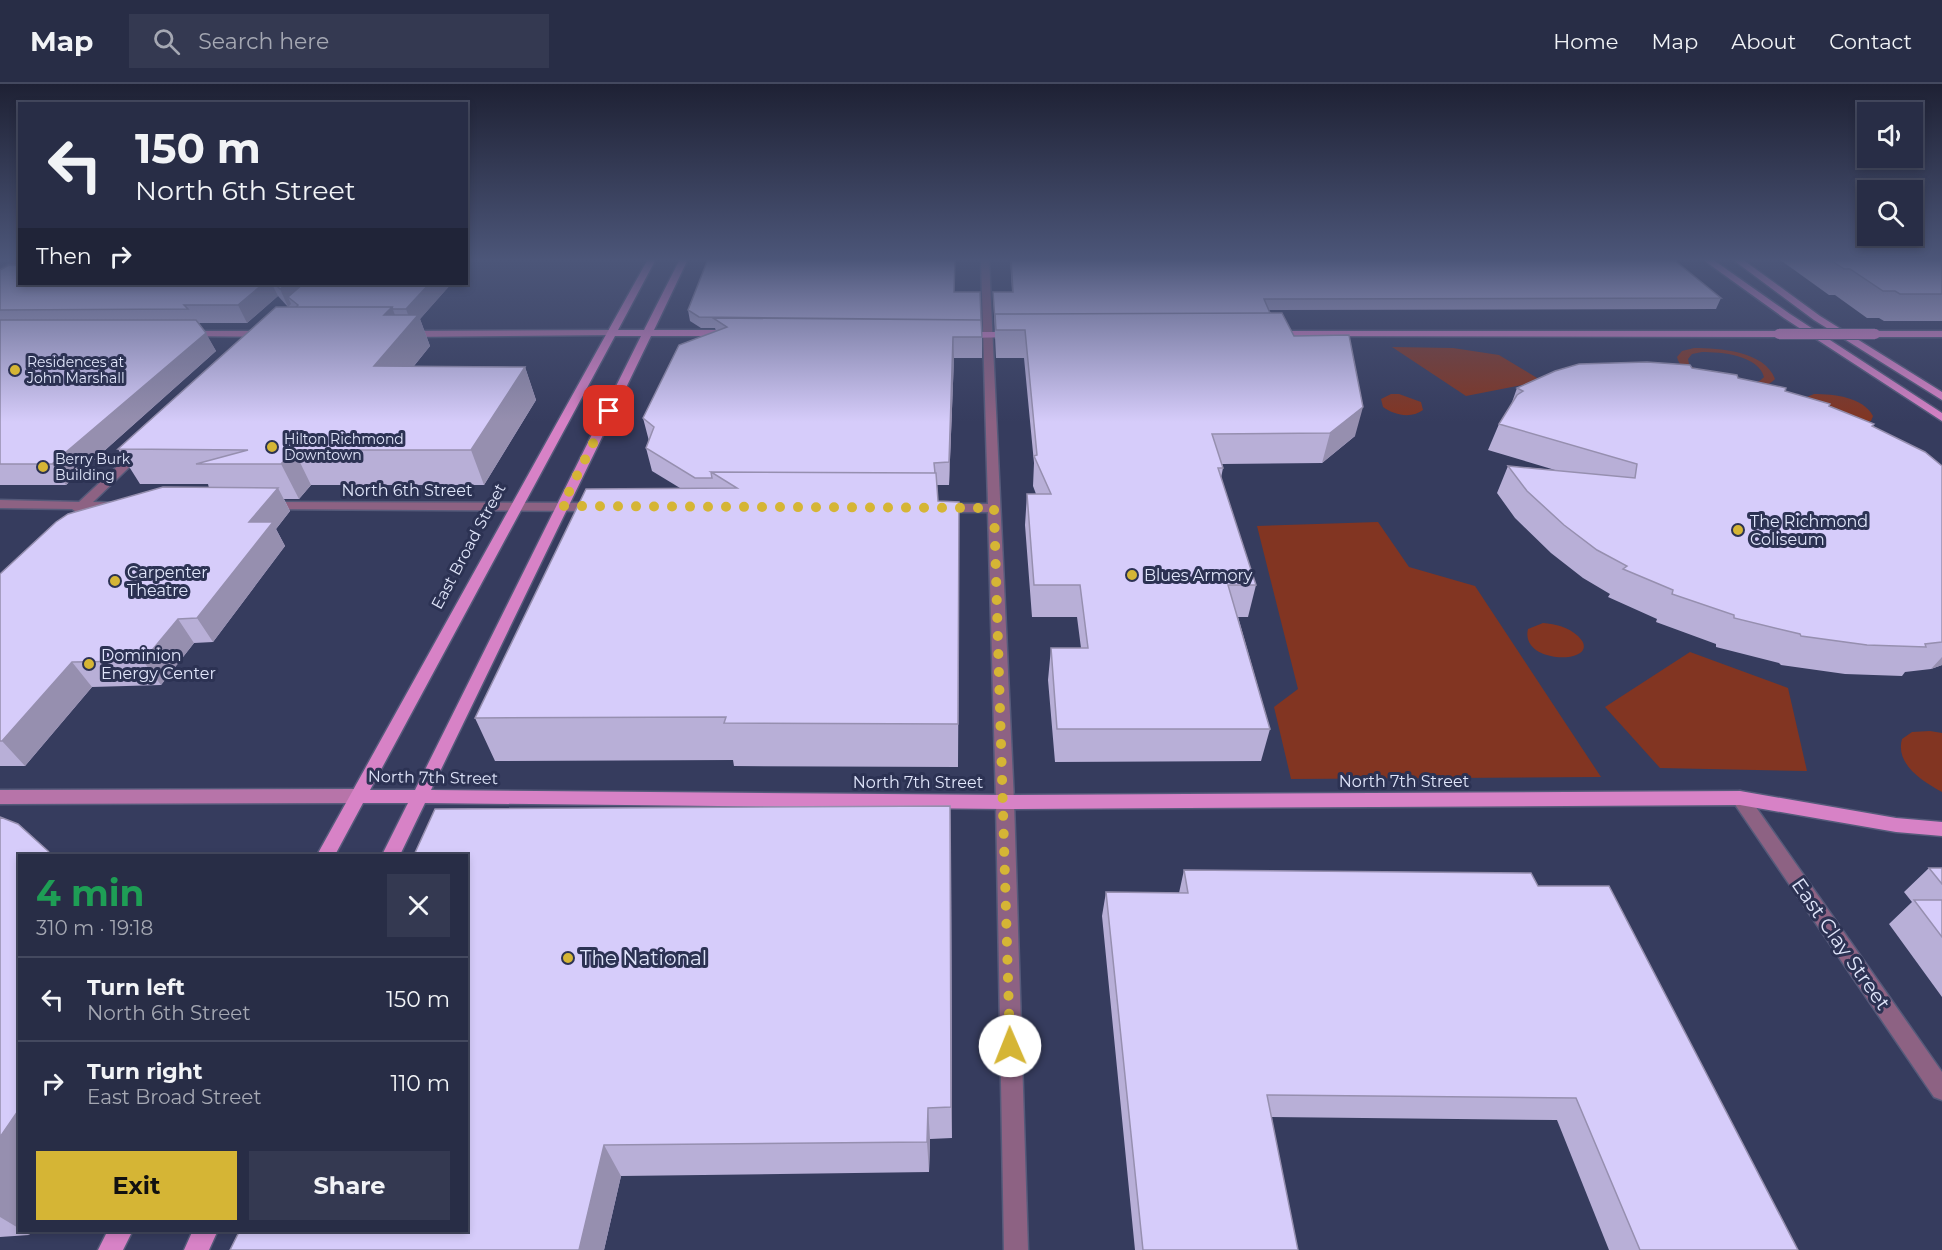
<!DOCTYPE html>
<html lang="en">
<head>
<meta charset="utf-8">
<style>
	:root { --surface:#282d46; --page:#343951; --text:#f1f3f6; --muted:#a5a8b3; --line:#44495f; --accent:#d5b535 }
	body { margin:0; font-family:Montserrat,sans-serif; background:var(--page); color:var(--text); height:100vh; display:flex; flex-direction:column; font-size:22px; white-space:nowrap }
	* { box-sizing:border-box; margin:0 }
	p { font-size:20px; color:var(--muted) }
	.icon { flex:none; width:33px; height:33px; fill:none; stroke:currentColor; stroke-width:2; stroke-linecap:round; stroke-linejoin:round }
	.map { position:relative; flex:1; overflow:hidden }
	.drawer { position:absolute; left:18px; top:770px; width:450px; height:378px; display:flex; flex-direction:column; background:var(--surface); border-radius:0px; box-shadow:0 3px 9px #0003,0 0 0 2px var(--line) }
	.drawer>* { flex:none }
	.top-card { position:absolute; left:18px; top:18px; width:450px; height:183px; border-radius:0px; box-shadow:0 3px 9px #0003,0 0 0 2px var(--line); background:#282d46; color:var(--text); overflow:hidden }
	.buttons { position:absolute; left:1857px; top:18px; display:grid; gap:12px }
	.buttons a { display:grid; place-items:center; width:66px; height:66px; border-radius:0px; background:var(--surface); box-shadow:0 3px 9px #0003,0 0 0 2px var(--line); font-size:30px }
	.pin { position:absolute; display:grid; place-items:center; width:51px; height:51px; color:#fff; margin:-26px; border-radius:12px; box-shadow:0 3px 9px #0006 }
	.me { position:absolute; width:66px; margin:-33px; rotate:359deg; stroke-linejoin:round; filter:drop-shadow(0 0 4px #0008) }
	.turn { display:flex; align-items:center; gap:21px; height:126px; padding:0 18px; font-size:27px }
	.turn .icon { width:78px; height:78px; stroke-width:2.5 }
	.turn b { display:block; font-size:42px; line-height:51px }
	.then { display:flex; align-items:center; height:57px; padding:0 18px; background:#0003; gap:12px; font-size:22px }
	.round { display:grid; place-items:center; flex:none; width:63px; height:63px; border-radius:0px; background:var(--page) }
	.summary { display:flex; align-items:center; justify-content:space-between; height:102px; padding:0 18px }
	h1 { font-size:36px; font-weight:700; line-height:45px; color:#1e9e55 }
	.cta { display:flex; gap:12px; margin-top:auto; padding:12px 18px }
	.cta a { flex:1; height:69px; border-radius:0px; background:var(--accent); color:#111; font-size:24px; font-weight:700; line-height:69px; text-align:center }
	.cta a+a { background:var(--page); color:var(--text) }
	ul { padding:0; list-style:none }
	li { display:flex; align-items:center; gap:18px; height:84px; padding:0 18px; border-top:2px solid var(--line) }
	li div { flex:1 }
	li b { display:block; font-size:22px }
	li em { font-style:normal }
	header { display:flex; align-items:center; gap:36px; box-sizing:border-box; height:84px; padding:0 30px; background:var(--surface); border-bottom:2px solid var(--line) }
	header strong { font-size:28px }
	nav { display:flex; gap:33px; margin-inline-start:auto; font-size:21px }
	.search { width:420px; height:54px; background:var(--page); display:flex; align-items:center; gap:15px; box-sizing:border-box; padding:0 21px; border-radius:0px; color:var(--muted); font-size:22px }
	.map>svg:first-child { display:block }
	.green { fill:#823522; fill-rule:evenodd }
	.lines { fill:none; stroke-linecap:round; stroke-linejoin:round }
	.minor-casing { stroke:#555a7a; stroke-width:3 }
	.tertiary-casing { stroke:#555a7a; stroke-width:3 }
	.secondary-casing { stroke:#555a7a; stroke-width:3 }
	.primary-casing { stroke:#555a7a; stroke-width:3 }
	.minor { fill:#8d6283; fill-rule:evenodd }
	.tertiary { fill:#8d6283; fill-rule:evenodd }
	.secondary { fill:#b774a9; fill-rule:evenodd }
	.primary { fill:#d782c6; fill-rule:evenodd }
	.primary-bridge-casing { stroke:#555a7a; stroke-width:12; stroke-linecap:butt }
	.primary-bridge { stroke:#d782c6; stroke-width:10 }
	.wall { fill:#b8afd7 }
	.shaded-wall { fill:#968faf }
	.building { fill:#d6ccfa; stroke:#968faf; stroke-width:1.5 }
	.route { stroke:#d5b535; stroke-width:10; stroke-dasharray:0 18 }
	.poi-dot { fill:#d5b535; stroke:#2c3253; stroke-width:2 }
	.labels { text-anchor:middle; stroke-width:6; stroke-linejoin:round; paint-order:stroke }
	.far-poi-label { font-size:14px; fill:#e0e5fa; stroke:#2c3253; text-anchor:start }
	.street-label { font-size:16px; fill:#e0e5fa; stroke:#2c3253 }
	.poi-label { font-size:16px; fill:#e0e5fa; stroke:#2c3253; text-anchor:start }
	.near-street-label { font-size:20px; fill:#e0e5fa; stroke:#2c3253 }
	.near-poi-label { font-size:20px; fill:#e0e5fa; stroke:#2c3253; text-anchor:start }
</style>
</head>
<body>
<header>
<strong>Map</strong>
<div class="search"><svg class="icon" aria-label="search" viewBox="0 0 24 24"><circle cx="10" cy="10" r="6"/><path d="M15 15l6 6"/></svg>Search here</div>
<nav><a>Home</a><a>Map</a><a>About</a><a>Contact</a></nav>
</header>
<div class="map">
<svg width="1942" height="1166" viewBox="0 0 1942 1166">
	<rect width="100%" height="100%" fill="#363c5e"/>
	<path class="green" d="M 1392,263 L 1453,264 L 1499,271 L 1542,297 L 1466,312 Z
		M 1694,264 C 1719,264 1765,267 1775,295 C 1758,316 1683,300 1677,273 L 1682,267 ZM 1702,268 C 1721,268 1758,271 1764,293 C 1748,311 1703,295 1689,280 L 1688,275 L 1692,270 Z
		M 1399,310 L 1421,318 L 1423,326 C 1411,335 1394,331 1383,323 L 1381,315 L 1391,310 Z
		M 1814,310 C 1834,310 1863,313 1873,332 L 1871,337 L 1864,339 L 1805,317 L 1807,313 Z
		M 1378,438 L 1409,483 L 1475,502 L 1601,693 L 1291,695 L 1274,623 L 1298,605 L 1257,442 Z
		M 1543,539 C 1556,540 1568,543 1578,552 C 1607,580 1519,583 1528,545 Z
		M 1690,568 L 1788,604 L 1807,687 L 1660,684 L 1605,623 Z
		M 1930,647 L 1942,649 L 1942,708 C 1922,697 1895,680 1902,655 L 1912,648 Z"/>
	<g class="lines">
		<g class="minor-casing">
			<path id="minor" d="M 1740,707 L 1746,709 L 1942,988 L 1942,1016 L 1934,1013 L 1734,719 L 1732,714 L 1734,709 Z"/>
		</g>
		<g class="tertiary-casing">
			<path id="tertiary" d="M 17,175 L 20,175 L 20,181 L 0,192 L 0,185 Z
				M 981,175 L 989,175 L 1014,718 L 1028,1166 L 1004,1166 L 996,718 L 988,428 L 939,428 L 933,424 L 939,420 L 988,420 Z
				M 142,361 L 146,363 L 146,367 L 93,418 L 121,419 L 123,422 L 121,425 L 85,425 L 78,429 L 72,425 L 0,424 L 0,416 L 79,418 L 138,363 Z
				M 267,418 L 597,419 L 603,423 L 597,427 L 263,425 L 261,422 Z"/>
		</g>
		<g class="secondary-casing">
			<path id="secondary" d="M 612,246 L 616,247 L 616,251 L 405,253 L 400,250 L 405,247 Z
				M 186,247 L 267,247 L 272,250 L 267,253 L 182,252 L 182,248 Z
				M 358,705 L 364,707 L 366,712 L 364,717 L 358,719 L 0,720 L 0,706 Z"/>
		</g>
		<g class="primary-casing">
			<path id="primary" d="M 648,175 L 656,175 L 618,246 L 644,246 L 680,175 L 688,175 L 654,246 L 732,246 L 737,249 L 732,252 L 651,252 L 431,706 L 1005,711 L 1740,707 L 1896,734 L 1942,738 L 1942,752 L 1896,748 L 1740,721 L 1005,725 L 425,719 L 400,771 L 382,771 L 408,719 L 363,719 L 335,771 L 317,771 ZM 615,252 L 641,252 L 415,706 L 370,706 Z
				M 1702,175 L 1712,175 L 1790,230 L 1942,329 L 1942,337 L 1784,234 Z
				M 1732,175 L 1742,175 L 1820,232 L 1942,308 L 1942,316 L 1814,236 Z
				M 1272,247 L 1779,247 L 1784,250 L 1779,253 L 1268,252 L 1268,248 Z
				M 1942,247 L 1942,253 L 1875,253 L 1870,250 L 1875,247 Z
				M 1014,248 L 1018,249 L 1018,253 L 963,254 L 958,251 L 963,248 Z
				M 108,1146 L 133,1146 L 123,1166 L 98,1166 Z
				M 193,1146 L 218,1146 L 209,1166 L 184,1166 Z"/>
		</g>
		<use href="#minor" class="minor"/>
		<use href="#tertiary" class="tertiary"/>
		<use href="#secondary" class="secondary"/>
		<use href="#primary" class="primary"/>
		<g class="primary-bridge-casing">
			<path id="primary-bridge" d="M 1779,250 L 1875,250"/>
		</g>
		<use href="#primary-bridge" class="primary-bridge"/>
	</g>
	<path class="wall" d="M 1010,175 L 1673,175 L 1721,214 L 1716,225 L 1269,226 L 1270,229 L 1294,252 L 1355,352 L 1322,379 L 1222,380 L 1223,384 L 1221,394 L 1256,501 L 1248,533 L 1238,533 L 1270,645 L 1261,677 L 1055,678 L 1048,596 L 1051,564 L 1081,564 L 1077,533 L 1032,533 L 1025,441 L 1027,410 L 1036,410 L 1033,402 L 1034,379 L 1024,274 L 996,274 L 993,208 L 1012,208 Z
		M 1779,175 L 1942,175 L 1942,237 L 1884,237 L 1879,234 L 1867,234 L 1835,211 L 1829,211 Z
		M 0,186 L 20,200 L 451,200 L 420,235 L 430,262 L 414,282 L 525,283 L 536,316 L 484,401 L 311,401 L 299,415 L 284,415 L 290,427 L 276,445 L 285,462 L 213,558 L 194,559 L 161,601 L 92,603 L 25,682 L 0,682 L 0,490 L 209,404 L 208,400 L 140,400 L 118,365 L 288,223 L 278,212 L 247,239 L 199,239 L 216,267 L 66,401 L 0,401 Z
		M 955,208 L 982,253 L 982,274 L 954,274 L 949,401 L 937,401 L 938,417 L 959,418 L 958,683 L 734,682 L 733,676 L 495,677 L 475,634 L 680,404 L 652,387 L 646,364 L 649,357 L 643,334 L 716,247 L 715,244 L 701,244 L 690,237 L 688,226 Z
		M 1692,284 L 1738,294 L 1785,307 L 1829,322 L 1874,340 L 1873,342 L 1942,382 L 1942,581 L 1931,585 L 1905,588 L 1902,592 L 1845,590 L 1781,581 L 1779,579 L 1716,563 L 1716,560 L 1656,538 L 1657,535 L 1608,513 L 1610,510 L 1583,494 L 1551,469 L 1515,434 L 1497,409 L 1508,382 L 1555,386 L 1488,366 L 1499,340 L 1511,321 L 1517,304 Z
		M 0,733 L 20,771 L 20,1146 L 32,1146 L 29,1151 L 0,1153 Z
		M 951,757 L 952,1054 L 930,1055 L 929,1088 L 621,1092 L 604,1166 L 230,1166 Z
		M 1929,784 L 1942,784 L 1942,913 L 1889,840 L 1912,818 L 1904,808 Z
		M 1184,786 L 1538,802 L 1798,1166 L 1609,1166 L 1557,1036 L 1271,1033 L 1298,1166 L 1135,1166 L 1102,832 L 1106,808 L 1179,809 Z"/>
	<path class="shaded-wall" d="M 263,200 L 272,200 L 278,212 L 247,239 L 238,221 Z
		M 286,200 L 314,200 L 288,213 L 291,220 L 288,223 L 280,205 Z
		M 429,200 L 451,200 L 420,235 L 430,262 L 387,315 L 374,282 L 384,231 L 392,223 L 402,250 L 411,239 L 406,225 Z
		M 206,249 L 216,267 L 66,401 L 52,380 Z
		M 953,253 L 954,274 L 949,401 L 949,378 Z
		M 525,283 L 536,316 L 484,401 L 471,366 Z
		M 1363,323 L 1355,352 L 1322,379 L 1330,349 Z
		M 294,366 L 311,401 L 299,415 L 281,380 Z
		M 278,404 L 290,427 L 276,445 L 285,462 L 213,558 L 197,534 L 249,438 Z
		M 959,418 L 959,459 L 958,683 L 958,640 Z
		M 178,535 L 194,559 L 161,601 L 143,577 Z
		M 1942,573 L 1942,581 L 1931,585 Z
		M 72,578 L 92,603 L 25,682 L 2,657 Z
		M 950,722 L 951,757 L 952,1054 L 951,1023 Z
		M 20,1024 L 20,1145 L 0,1133 L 0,1053 Z
		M 928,1024 L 930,1055 L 929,1088 L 927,1058 Z
		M 604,1061 L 621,1092 L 604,1166 L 579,1166 Z
		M 22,1146 L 32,1146 L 29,1151 Z"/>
	<path class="building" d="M 708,175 L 955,175 L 954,208 L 980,208 L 981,236 L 699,233 L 688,226 Z
		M 1011,175 L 1673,175 L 1721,214 L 1264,215 L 1270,229 L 995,230 L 995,236 L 993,208 L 1013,208 Z
		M 1829,175 L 1942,175 L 1942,210 L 1900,210 L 1895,207 L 1883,207 L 1850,185 L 1844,185 Z
		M 9,181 L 20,181 L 20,200 L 263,200 L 238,221 L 184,221 L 188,225 L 0,226 L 0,186 Z
		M 275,200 L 286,200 L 280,205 Z
		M 303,200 L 429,200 L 406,225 L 393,225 L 392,223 L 296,223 L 298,221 L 288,213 Z
		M 276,223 L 392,223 L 384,231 L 418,231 L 374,282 L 525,283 L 471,366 L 294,366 L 281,380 L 196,380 L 248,366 L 118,365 Z
		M 1282,229 L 1294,252 L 1349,251 L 1363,323 L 1330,349 L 1212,350 L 1223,384 L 1218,384 L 1256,501 L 1228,501 L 1270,645 L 1057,645 L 1051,564 L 1088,564 L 1080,501 L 1034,501 L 1027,410 L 1051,410 L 1034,372 L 1037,371 L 1025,246 L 996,246 L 995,230 Z
		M 713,234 L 981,236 L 982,253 L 953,253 L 949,378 L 934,379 L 935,389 L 711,388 L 712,394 L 695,394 L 646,364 L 654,343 L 643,334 L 679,261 L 727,243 Z
		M 0,236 L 196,236 L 206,249 L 52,380 L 0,380 Z
		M 1647,278 L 1690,281 L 1692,284 L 1737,291 L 1738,294 L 1786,304 L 1785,307 L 1830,320 L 1829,322 L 1874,340 L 1872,342 L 1925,368 L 1942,382 L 1942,558 L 1925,560 L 1926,563 L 1867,561 L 1801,552 L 1800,550 L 1734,534 L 1734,531 L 1672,510 L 1673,506 L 1623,485 L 1627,482 L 1597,466 L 1564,441 L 1527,407 L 1508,382 L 1635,394 L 1637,380 L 1499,340 L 1517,311 L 1523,307 L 1517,304 L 1555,287 L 1579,280 Z
		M 711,388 L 936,389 L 938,417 L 959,418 L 958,640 L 724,639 L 726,633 L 475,634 L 586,405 L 737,404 Z
		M 163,403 L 278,404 L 249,438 L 273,438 L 197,534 L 178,535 L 143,577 L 72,578 L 2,657 L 0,657 L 0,490 L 56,438 L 68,430 Z
		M 950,722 L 951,1023 L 928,1024 L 927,1058 L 604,1061 L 579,1166 L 230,1166 L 240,1146 L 466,1146 L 466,771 L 414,771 L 435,725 Z
		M 0,733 L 18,740 L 48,767 L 51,771 L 20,771 L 20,1024 L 0,1053 Z
		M 1929,784 L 1942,784 L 1942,800 Z
		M 1184,786 L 1531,789 L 1538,802 L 1609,802 L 1798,1166 L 1640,1166 L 1576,1014 L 1267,1011 L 1298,1166 L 1143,1166 L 1106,808 L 1188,809 Z
		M 1914,816 L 1942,816 L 1942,853 Z"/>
	<linearGradient id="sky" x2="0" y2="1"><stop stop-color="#1e2134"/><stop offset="0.52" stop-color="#4c5679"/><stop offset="1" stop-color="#4c5679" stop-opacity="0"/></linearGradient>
	<rect width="1942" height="338" fill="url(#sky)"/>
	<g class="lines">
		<path class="route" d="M 609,327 L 562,422 L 994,424 L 1010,962"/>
	</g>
	<g class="poi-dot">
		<circle cx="15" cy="286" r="6"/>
		<circle cx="272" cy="363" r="6"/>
		<circle cx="43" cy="383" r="6"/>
		<circle cx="1738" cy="446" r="6"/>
		<circle cx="1132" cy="491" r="6"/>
		<circle cx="115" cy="497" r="6"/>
		<circle cx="89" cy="580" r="6"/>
		<circle cx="568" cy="874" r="6"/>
	</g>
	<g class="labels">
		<g class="far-poi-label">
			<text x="27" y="283">Residences at<tspan x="27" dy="16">John Marshall</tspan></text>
			<text x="284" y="360">Hilton Richmond<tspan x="284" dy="16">Downtown</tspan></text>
			<text x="55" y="380">Berry Burk<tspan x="55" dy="16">Building</tspan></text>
		</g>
		<g class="street-label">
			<text x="407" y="412">North 6th Street</text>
			<text transform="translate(468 462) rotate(-62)" y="6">East Broad Street</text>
			<text transform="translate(433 693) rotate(1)" y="6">North 7th Street</text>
			<text x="1404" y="703">North 7th Street</text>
			<text x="918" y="704">North 7th Street</text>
		</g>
		<g class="poi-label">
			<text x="1750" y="443">The Richmond<tspan x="1750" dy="18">Coliseum</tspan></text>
			<text x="127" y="494">Carpenter<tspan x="127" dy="18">Theatre</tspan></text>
			<text x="1144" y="497">Blues Armory</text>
			<text x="101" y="577">Dominion<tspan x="101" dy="18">Energy Center</tspan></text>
		</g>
		<g class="near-street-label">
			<text transform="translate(1841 860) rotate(55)" y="7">East Clay Street</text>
		</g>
		<g class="near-poi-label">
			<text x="580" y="881">The National</text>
		</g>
	</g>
</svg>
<div class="buttons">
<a><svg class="icon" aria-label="sound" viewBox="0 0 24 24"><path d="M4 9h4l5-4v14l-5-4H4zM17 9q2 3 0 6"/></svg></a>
<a><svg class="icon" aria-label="search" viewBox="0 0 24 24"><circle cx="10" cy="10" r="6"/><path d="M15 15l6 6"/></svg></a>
</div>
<div class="pin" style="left:609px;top:327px;background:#d93025"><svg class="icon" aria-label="arrive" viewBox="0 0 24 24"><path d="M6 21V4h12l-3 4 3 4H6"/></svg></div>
<svg class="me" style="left:1010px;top:962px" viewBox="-20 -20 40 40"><circle r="19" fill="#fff"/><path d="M0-13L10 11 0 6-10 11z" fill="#d5b535"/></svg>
<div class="top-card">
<div class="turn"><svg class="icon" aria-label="left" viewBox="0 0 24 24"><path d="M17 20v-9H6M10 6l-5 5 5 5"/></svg><div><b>150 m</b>North 6th Street</div></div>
<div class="then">Then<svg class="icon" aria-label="right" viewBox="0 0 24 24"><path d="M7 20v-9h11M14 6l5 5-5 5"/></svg></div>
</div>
<section class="drawer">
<div class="summary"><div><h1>4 min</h1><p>310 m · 19:18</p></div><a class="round"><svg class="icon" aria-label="close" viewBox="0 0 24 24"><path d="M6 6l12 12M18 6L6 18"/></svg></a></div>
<ul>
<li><svg class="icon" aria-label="left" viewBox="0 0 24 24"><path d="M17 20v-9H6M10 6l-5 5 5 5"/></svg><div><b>Turn left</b><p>North 6th Street</p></div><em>150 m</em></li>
<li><svg class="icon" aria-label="right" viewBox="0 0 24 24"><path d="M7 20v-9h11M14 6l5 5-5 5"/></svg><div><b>Turn right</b><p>East Broad Street</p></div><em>110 m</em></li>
</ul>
<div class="cta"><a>Exit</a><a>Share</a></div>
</section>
</div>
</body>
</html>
